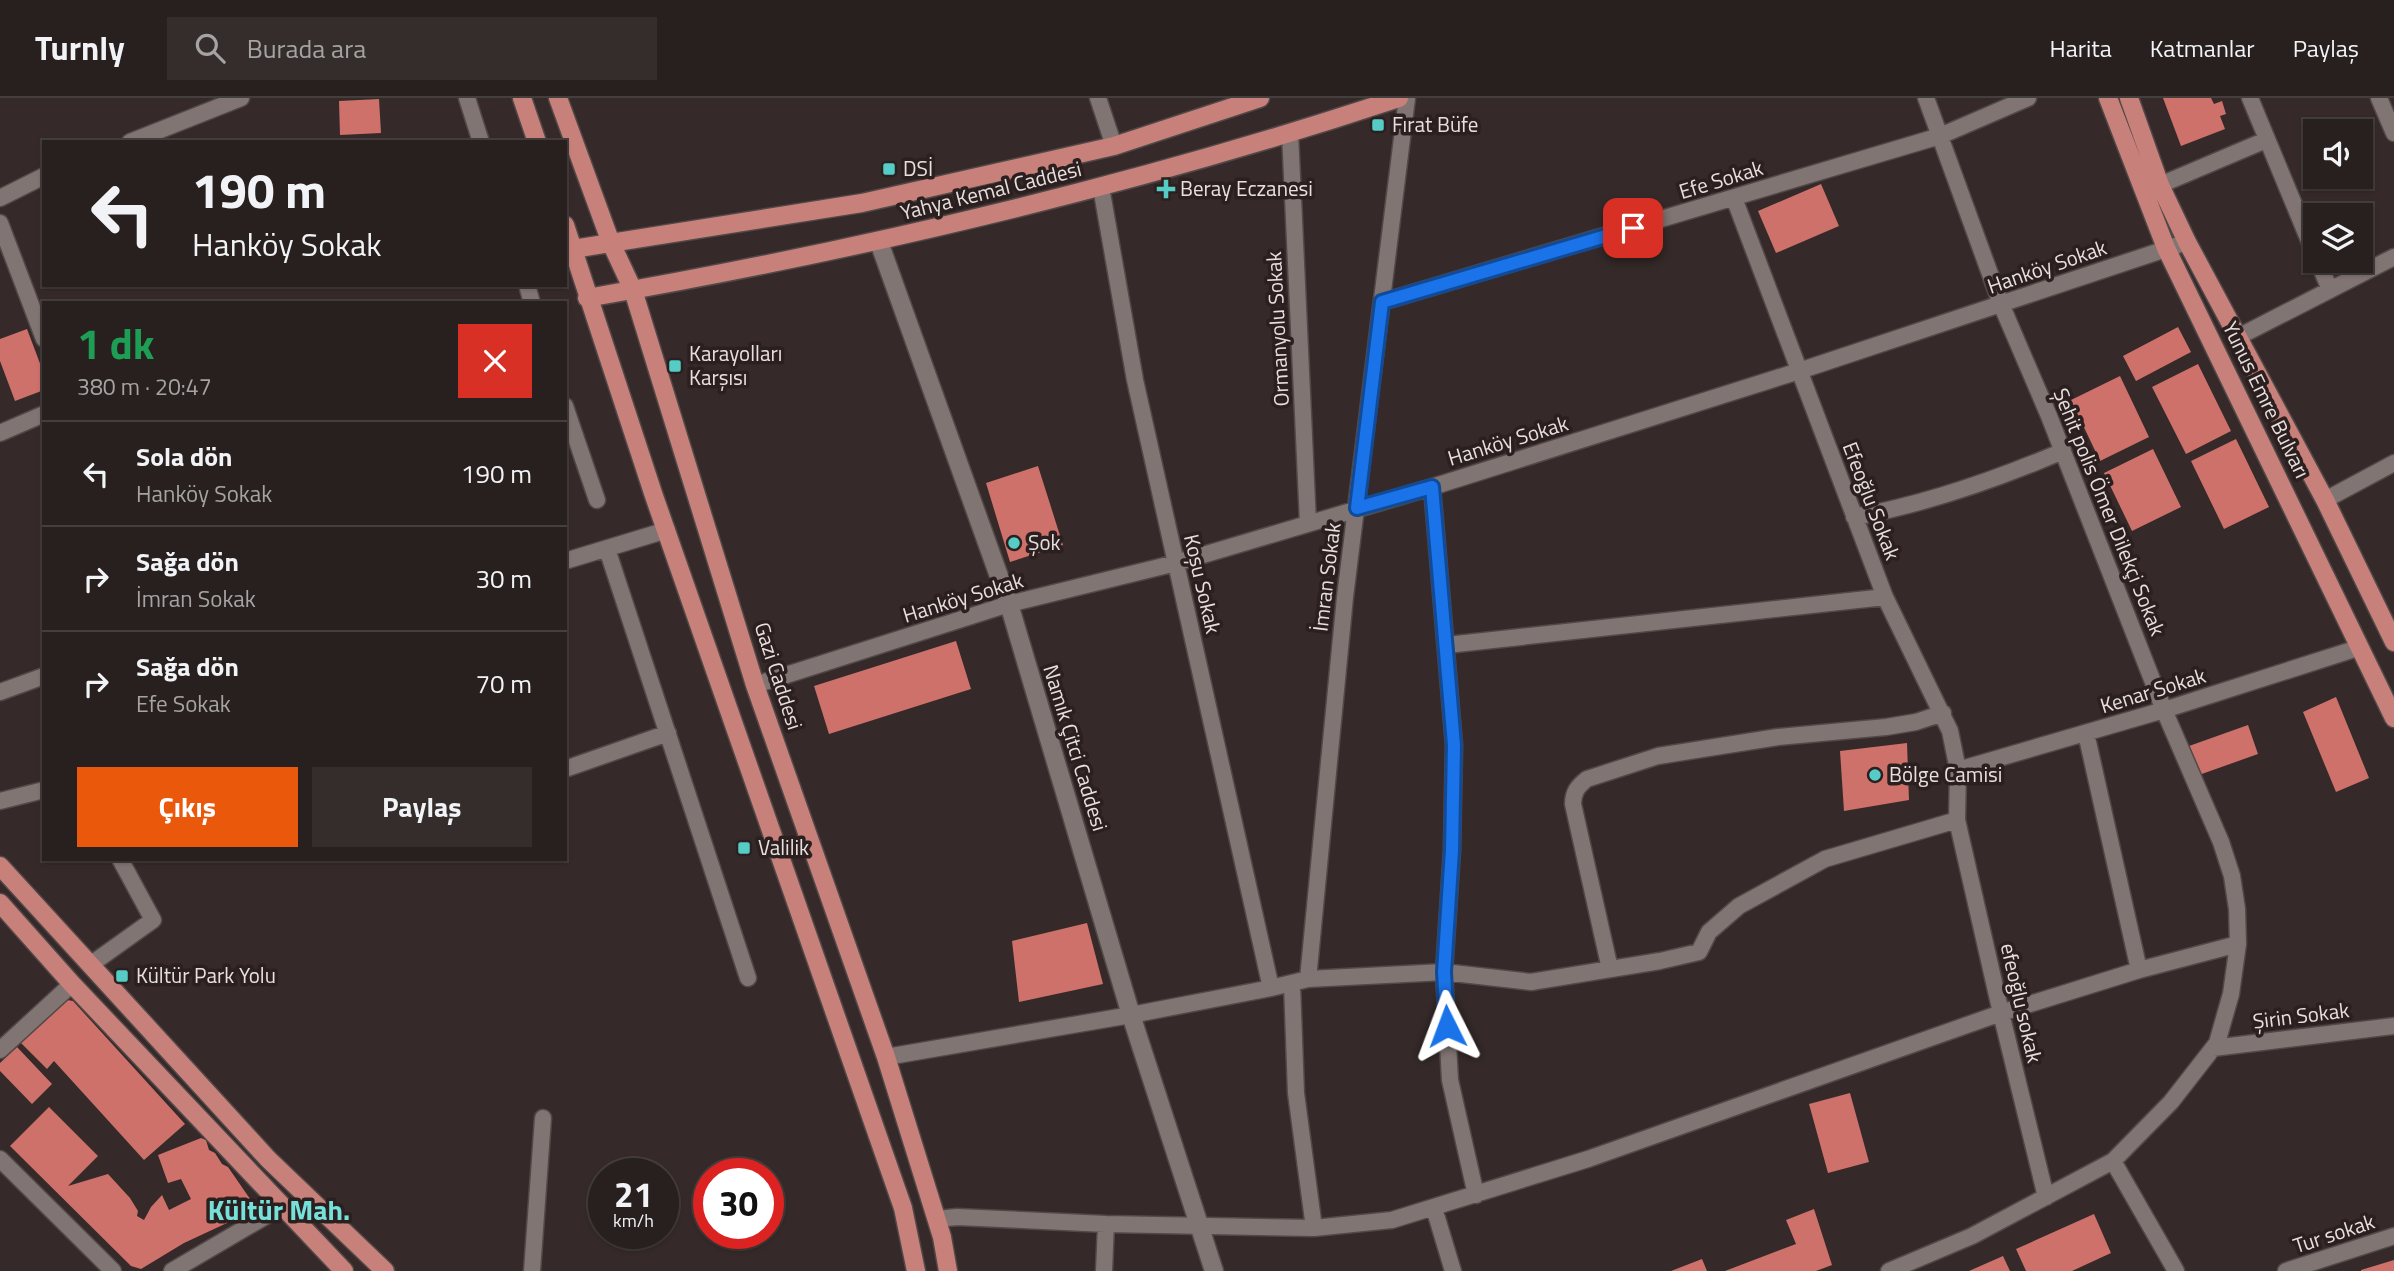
<!DOCTYPE html>
<html lang="tr">
<head>
<meta charset="utf-8">
<style>
	:root { --surface:#28201f; --page:#342d2c; --text:#f1f3f6; --muted:#a5a3a4; --line:#443e3d; --accent:#ea580c }
	body { margin:0; font-family:"Titillium Web",sans-serif; background:var(--page); color:var(--text); height:100vh; display:flex; flex-direction:column; font-size:26px; white-space:nowrap }
	* { box-sizing:border-box; margin:0 }
	p { font-size:23px; color:var(--muted) }
	.icon { flex:none; width:38px; height:38px; fill:none; stroke:currentColor; stroke-width:2; stroke-linecap:round; stroke-linejoin:round }
	.map { position:relative; flex:1; overflow:hidden }
	.side { position:absolute; left:42px; top:203px; width:525px; height:560px; display:flex; flex-direction:column; background:var(--surface); border-radius:0px; box-shadow:0 2px 5px #0004,0 0 0 2px var(--line) }
	.side>* { flex:none }
	.banner { position:absolute; left:42px; top:42px; width:525px; height:147px; border-radius:0px; box-shadow:0 2px 5px #0004,0 0 0 2px var(--line); background:#28201f; color:var(--text); overflow:hidden }
	.buttons { position:absolute; left:2303px; top:21px; display:grid; gap:14px }
	.buttons a { display:grid; place-items:center; width:70px; height:70px; border-radius:0px; background:var(--surface); box-shadow:0 2px 5px #0004,0 0 0 2px var(--line); font-size:35px }
	.speed { position:absolute; left:588px; top:1060px; display:flex; gap:14px; font-size:35px; font-weight:700; text-align:center }
	.speed>* { display:grid; place-content:center; width:91px; height:91px; border-radius:50%; background:var(--surface); box-shadow:0 2px 5px #0004,0 0 0 2px var(--line); line-height:1 }
	.speed small { font-size:18px; font-weight:400 }
	.speed .limit { border:10px solid #d22; background:#fff; color:#111 }
	.pin { position:absolute; display:grid; place-items:center; width:60px; height:60px; color:#fff; margin:-30px; border-radius:14px; box-shadow:0 4px 10px #0006 }
	.me { position:absolute; width:77px; margin:-38px; rotate:357deg; stroke-linejoin:round; filter:drop-shadow(0 0 5px #0008) }
	.turn { display:flex; align-items:center; gap:24px; height:147px; padding:0 35px; font-size:32px }
	.turn .icon { width:91px; height:91px; stroke-width:2.5 }
	.turn b { display:block; font-size:49px; line-height:60px }
	.round { display:grid; place-items:center; flex:none; width:74px; height:74px; border-radius:0px; background:var(--page) }
	.overview { display:flex; align-items:center; justify-content:space-between; height:119px; padding:0 35px }
	h1 { font-size:42px; font-weight:700; line-height:52px; color:#1e9e55 }
	.cta { display:flex; gap:14px; margin-top:auto; padding:14px 35px }
	.cta a { flex:1; height:80px; border-radius:0px; background:var(--accent); color:#fff; font-size:28px; font-weight:700; line-height:80px; text-align:center }
	.cta a+a { background:var(--page); color:var(--text) }
	ul { padding:0; list-style:none }
	li { display:flex; align-items:center; gap:21px; height:105px; padding:0 35px; border-top:2px solid var(--line) }
	li div { flex:1 }
	li b { display:block; font-size:26px }
	li em { font-style:normal }
	header { display:flex; align-items:center; gap:42px; box-sizing:border-box; height:98px; padding:0 35px; background:var(--surface); border-bottom:2px solid var(--line) }
	header strong { font-size:33px }
	nav { display:flex; gap:38px; margin-inline-start:auto; font-size:24px }
	.search { width:490px; height:63px; background:var(--page); display:flex; align-items:center; gap:18px; box-sizing:border-box; padding:0 24px; border-radius:0px; color:var(--muted); font-size:26px }
	.map>svg:first-child { display:block }
	.building { fill:#cd716a }
	.lines { fill:none; stroke-linecap:round; stroke-linejoin:round }
	.minor-casing { stroke:#514847; stroke-width:19 }
	.tertiary-casing { stroke:#514847; stroke-width:21 }
	.primary-casing { stroke:#514847; stroke-width:21 }
	.minor { stroke:#817573; stroke-width:16 }
	.tertiary { stroke:#817573; stroke-width:18 }
	.primary { stroke:#c8807a; stroke-width:18 }
	.route-casing { stroke:#114b97; stroke-width:18 }
	.route { stroke:#1a73e8; stroke-width:12 }
	.poi-dot { fill:#55cdc6; stroke:#2b201f; stroke-width:2.5 }
	.labels { text-anchor:middle; stroke-width:7; stroke-linejoin:round; paint-order:stroke }
	.poi-label { font-size:21px; fill:#e7e0df; stroke:#2b201f; text-anchor:start }
	.street-label { font-size:21px; fill:#e7e0df; stroke:#2b201f }
	.district-label { font-size:28px; font-weight:bold; fill:#76e1da; stroke:#2b201f }
</style>
</head>
<body>
<header>
<strong>Turnly</strong>
<div class="search"><svg class="icon" aria-label="search" viewBox="0 0 24 24"><circle cx="10" cy="10" r="6"/><path d="M15 15l6 6"/></svg>Burada ara</div>
<nav><a>Harita</a><a>Katmanlar</a><a>Paylaş</a></nav>
</header>
<div class="map">
<svg width="2394" height="1173" viewBox="0 0 2394 1173">
	<rect width="100%" height="100%" fill="#352a29"/>
	<path class="building" d="M 2163,0 L 2211,0 L 2214,6 L 2222,3 L 2226,16 L 2220,18 L 2225,31 L 2181,48 Z
		M 379,1 L 381,35 L 340,37 L 339,3 Z
		M 1821,86 L 1839,128 L 1776,155 L 1758,113 Z
		M 2178,229 L 2191,254 L 2136,283 L 2123,258 Z
		M 27,231 L 44,276 L 44,292 L 15,303 L 0,263 L 0,241 Z
		M 2198,266 L 2231,333 L 2186,356 L 2152,289 Z
		M 2120,278 L 2149,339 L 2100,363 L 2071,302 Z
		M 2236,341 L 2269,409 L 2224,431 L 2191,363 Z
		M 2153,351 L 2181,409 L 2132,433 L 2104,375 Z
		M 1038,368 L 1063,447 L 1010,464 L 986,385 Z
		M 956,543 L 971,591 L 829,636 L 814,588 Z
		M 2336,599 L 2369,680 L 2336,694 L 2303,614 Z
		M 2248,627 L 2258,656 L 2199,677 L 2189,648 Z
		M 1907,645 L 1909,702 L 1844,713 L 1840,653 Z
		M 1087,825 L 1103,886 L 1019,904 L 1012,843 Z
		M 67,902 L 73,903 L 185,1026 L 144,1062 L 54,963 L 47,971 L 19,943 Z
		M 17,949 L 52,986 L 32,1006 L 0,973 L 0,965 Z
		M 1850,995 L 1869,1064 L 1828,1075 L 1809,1006 Z
		M 49,1009 L 98,1058 L 68,1088 L 108,1076 L 130,1100 L 138,1113 L 137,1118 L 144,1122 L 151,1109 L 162,1097 L 169,1112 L 191,1101 L 181,1081 L 168,1085 L 158,1057 L 201,1040 L 206,1042 L 209,1052 L 215,1055 L 222,1066 L 228,1069 L 257,1111 L 184,1145 L 141,1171 L 131,1168 L 10,1048 Z
		M 1814,1111 L 1832,1167 L 1816,1173 L 1725,1173 L 1796,1146 L 1786,1122 Z
		M 2094,1116 L 2111,1155 L 2072,1173 L 2026,1173 L 2016,1151 Z
		M 2003,1158 L 2010,1173 L 1969,1173 Z
		M 1702,1161 L 1707,1173 L 1671,1173 Z
		M 2394,1162 L 2394,1173 L 2361,1173 L 2361,1172 Z"/>
	<g class="lines">
		<g class="minor-casing">
			<path id="minor" d="M 467,0 L 481,44
				M 1098,0 L 1114,48
				M 2250,0 L 2315,157
				M 2379,0 L 2394,35
				M 1290,35 L 1308,425
				M 130,44 L 241,0
				M 2160,87 L 2266,42
				M 1101,89 L 1135,282 L 1271,890
				M 0,100 L 44,78
				M 1734,100 L 1885,499 L 1950,633 L 1958,672 L 1957,722 L 2001,915 L 2046,1099
				M 0,125 L 44,241
				M 2318,163 L 2330,192
				M 527,187 L 532,205
				M 1382,204 L 1940,38 L 2028,0
				M 2238,239 L 2394,159
				M 565,308 L 597,402
				M 0,335 L 44,316
				M 1432,389 L 1454,647 L 1452,752 L 1444,874 L 1450,982 L 1476,1097
				M 2325,402 L 2394,365
				M 1854,419 C 1927,406 1995,382 2063,353
				M 607,451 L 748,880
				M 565,463 L 667,432
				M 1447,547 L 1885,499
				M 755,587 L 1009,506 L 1176,465 L 1432,389 L 1799,273 L 2187,144
				M 0,594 L 44,578
				M 565,671 L 668,635
				M 1958,672 L 2164,612 L 2358,550
				M 0,703 L 44,692
				M 90,867 L 153,822 L 120,761
				M 1610,871 L 1573,706 C 1573,694 1578,688 1587,681 L 1658,658 L 1778,639 L 1886,629 L 1916,624 L 1943,615
				M 2139,872 L 2238,846
				M 1308,881 L 1345,499 L 1407,0
				M 1292,886 L 1296,995 L 1314,1130
				M 2213,950 L 2394,928
				M 0,952 L 72,886
				M 886,959 L 1131,917 L 1271,890 L 1308,881 L 1444,874 L 1531,884 L 1660,863 L 1699,854 L 1709,834 L 1739,808 L 1825,761 L 1957,722
				M 0,1061 L 113,1173
				M 2113,1063 L 2176,1173
				M 1434,1110 L 1453,1173
				M 937,1121 L 957,1119 L 1106,1126 L 1314,1130 L 1392,1122 L 1588,1061 L 2001,915 L 2139,872 L 2086,635
				M 172,1173 L 283,1108
				M 532,1173 L 543,1020
				M 1104,1173 L 1106,1126
				M 1889,1173 L 1972,1138 L 2113,1063 L 2171,1004 L 2217,945 L 2231,896 L 2238,846 L 2237,811 L 2232,778 L 2221,744 L 2164,612 L 2049,318 L 2001,206 L 1926,0
				M 2286,1173 L 2394,1138"/>
		</g>
		<g class="tertiary-casing">
			<path id="tertiary" d="M 879,144 L 1009,506 L 1131,917 L 1214,1173"/>
		</g>
		<g class="primary-casing">
			<path id="primary" d="M 522,0 L 537,44
				M 558,0 L 611,145 L 633,192 L 755,587 L 886,959 L 942,1139 L 948,1173
				M 2108,0 L 2166,150 L 2394,620
				M 2129,0 L 2160,87 L 2187,144 L 2325,402 L 2394,544
				M 565,127 L 654,398 L 903,1110 L 916,1173
				M 573,151 L 862,105 L 1114,48 L 1260,0
				M 587,200 C 862,152 1134,88 1399,0
				M 0,768 L 268,1061 L 385,1173
				M 0,805 L 72,886 L 344,1173"/>
		</g>
		<use href="#minor" class="minor"/>
		<use href="#tertiary" class="tertiary"/>
		<use href="#primary" class="primary"/>
	</g>
	<g class="lines">
		<g class="route-casing">
			<path id="route" d="M 1447,928 L 1444,874 L 1452,752 L 1454,647 L 1432,389 L 1357,410 L 1382,204 L 1633,130"/>
		</g>
		<use href="#route" class="route"/>
	</g>
	<g class="poi-dot">
		<rect x="1371" y="20" width="14" height="14" rx="3.5"/>
		<rect x="882" y="64" width="14" height="14" rx="3.5"/>
		<path d="M1162.5 80.5h7v7h7v7h-7v7h-7v-7h-7v-7h7z"/>
		<rect x="668" y="261" width="14" height="14" rx="3.5"/>
		<circle cx="1014" cy="445" r="7"/>
		<circle cx="1875" cy="677" r="7"/>
		<rect x="737" y="743" width="14" height="14" rx="3.5"/>
		<rect x="115" y="871" width="14" height="14" rx="3.5"/>
	</g>
	<g class="labels">
		<g class="poi-label">
			<text x="1392" y="34">Fırat Büfe</text>
			<text x="903" y="78">DSİ</text>
			<text x="1180" y="98">Beray Eczanesi</text>
			<text x="689" y="263">Karayolları<tspan x="689" dy="24">Karşısı</tspan></text>
			<text x="1028" y="452">Şok</text>
			<text x="1889" y="684">Bölge Camisi</text>
			<text x="758" y="757">Valilik</text>
			<text x="136" y="885">Kültür Park Yolu</text>
		</g>
		<g class="street-label">
			<text transform="translate(1721 82) rotate(-17)" y="7">Efe Sokak</text>
			<text transform="translate(991 93) rotate(-14)" y="7">Yahya Kemal Caddesi</text>
			<text transform="translate(2047 169) rotate(-19)" y="7">Hanköy Sokak</text>
			<text transform="translate(1278 231) rotate(-93)" y="7">Ormanyolu Sokak</text>
			<text transform="translate(2266 302) rotate(64)" y="7">Yunus Emre Bulvarı</text>
			<text transform="translate(1508 343) rotate(-17)" y="7">Hanköy Sokak</text>
			<text transform="translate(1871 403) rotate(69)" y="7">Efeoğlu Sokak</text>
			<text transform="translate(2109 414) rotate(68)" y="7">Şehit polis Ömer Dilekçi Sokak</text>
			<text transform="translate(1327 479) rotate(-83)" y="7">İmran Sokak</text>
			<text transform="translate(1202 486) rotate(77)" y="7">Koşu Sokak</text>
			<text transform="translate(963 500) rotate(-17)" y="7">Hanköy Sokak</text>
			<text transform="translate(778 578) rotate(72)" y="7">Gazi Caddesi</text>
			<text transform="translate(2153 593) rotate(-17)" y="7">Kenar Sokak</text>
			<text transform="translate(1075 650) rotate(73)" y="7">Namık Çitci Caddesi</text>
			<text transform="translate(2021 905) rotate(77)" y="7">efeoğlu sokak</text>
			<text transform="translate(2301 918) rotate(-7)" y="7">Şirin Sokak</text>
			<text transform="translate(2334 1136) rotate(-18)" y="7">Tur sokak</text>
		</g>
		<g class="district-label">
			<text x="279" y="1122">Kültür Mah.</text>
		</g>
	</g>
</svg>
<div class="buttons">
<a><svg class="icon" aria-label="sound" viewBox="0 0 24 24"><path d="M4 9h4l5-4v14l-5-4H4zM17 9q2 3 0 6"/></svg></a>
<a><svg class="icon" aria-label="layers" viewBox="0 0 24 24"><path d="M12 4l9 5-9 5-9-5zM3 14l9 5 9-5"/></svg></a>
</div>
<div class="speed"><div>21<small>km/h</small></div><div class="limit">30</div></div>
<div class="pin" style="left:1633px;top:130px;background:#d93025"><svg class="icon" aria-label="arrive" viewBox="0 0 24 24"><path d="M6 21V4h12l-3 4 3 4H6"/></svg></div>
<svg class="me" style="left:1447px;top:928px" viewBox="-20 -20 40 40"><path d="M0-17L14 15 0 8-14 15z" fill="#1a73e8" stroke="#fff" stroke-width="4"/></svg>
<div class="banner">
<div class="turn"><svg class="icon" aria-label="left" viewBox="0 0 24 24"><path d="M17 20v-9H6M10 6l-5 5 5 5"/></svg><div><b>190 m</b>Hanköy Sokak</div></div>
</div>
<section class="side">
<div class="overview"><div><h1>1 dk</h1><p>380 m · 20:47</p></div><a class="round" style="background:#d93025;color:#fff"><svg class="icon" aria-label="close" viewBox="0 0 24 24"><path d="M6 6l12 12M18 6L6 18"/></svg></a></div>
<ul>
<li><svg class="icon" aria-label="left" viewBox="0 0 24 24"><path d="M17 20v-9H6M10 6l-5 5 5 5"/></svg><div><b>Sola dön</b><p>Hanköy Sokak</p></div><em>190 m</em></li>
<li><svg class="icon" aria-label="right" viewBox="0 0 24 24"><path d="M7 20v-9h11M14 6l5 5-5 5"/></svg><div><b>Sağa dön</b><p>İmran Sokak</p></div><em>30 m</em></li>
<li><svg class="icon" aria-label="right" viewBox="0 0 24 24"><path d="M7 20v-9h11M14 6l5 5-5 5"/></svg><div><b>Sağa dön</b><p>Efe Sokak</p></div><em>70 m</em></li>
</ul>
<div class="cta"><a>Çıkış</a><a>Paylaş</a></div>
</section>
</div>
</body>
</html>
